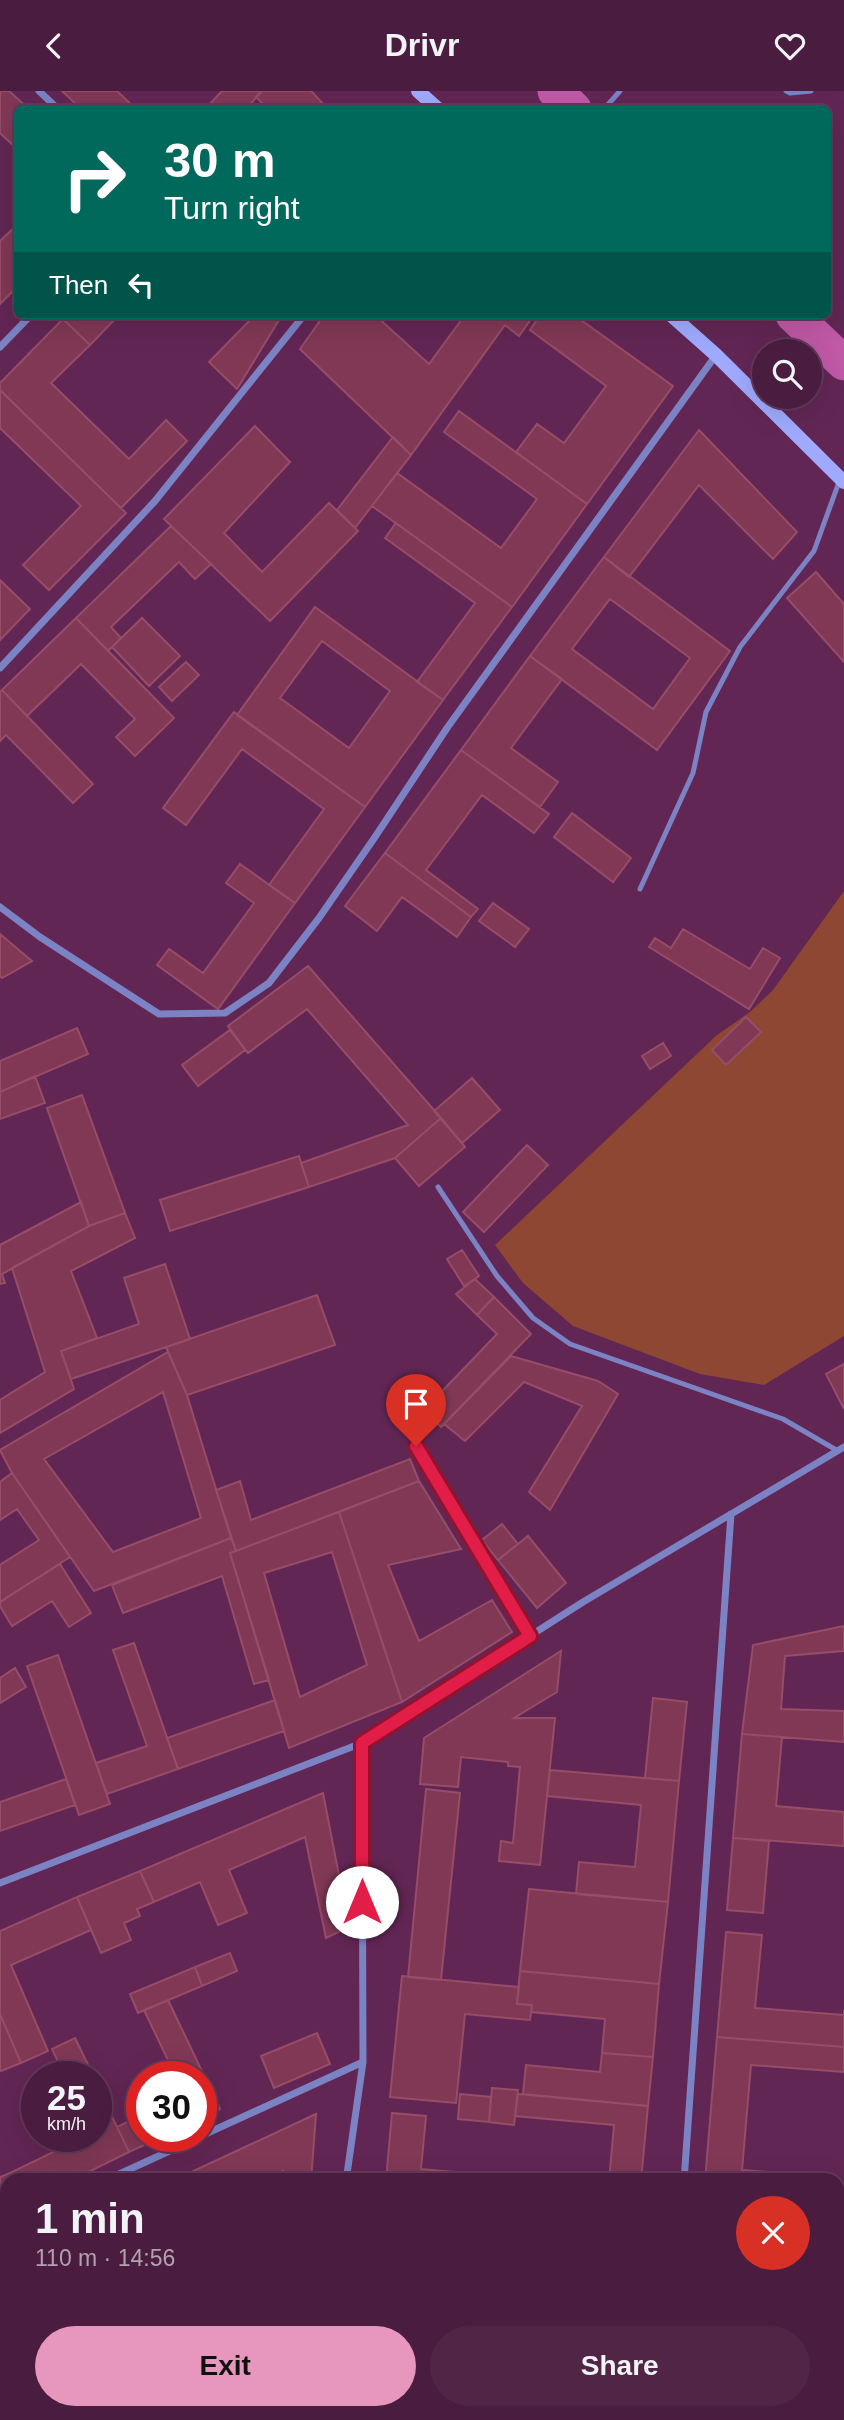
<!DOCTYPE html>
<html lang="en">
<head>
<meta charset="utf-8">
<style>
	:root { --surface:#4a1c3f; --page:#512546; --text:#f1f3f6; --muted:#b2a1b0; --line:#613a59; --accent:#e797bd }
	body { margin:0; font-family:Helvetica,sans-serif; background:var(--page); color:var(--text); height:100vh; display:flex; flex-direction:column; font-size:26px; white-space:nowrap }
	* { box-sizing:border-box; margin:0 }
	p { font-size:23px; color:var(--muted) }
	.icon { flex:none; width:38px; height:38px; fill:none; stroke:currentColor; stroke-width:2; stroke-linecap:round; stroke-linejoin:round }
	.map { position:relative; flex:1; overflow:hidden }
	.drawer { position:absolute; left:0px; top:2082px; width:845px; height:247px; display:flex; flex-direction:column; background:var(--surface); border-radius:21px 21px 0 0; box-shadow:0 7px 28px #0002,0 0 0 2px var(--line) }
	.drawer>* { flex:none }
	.top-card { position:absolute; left:14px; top:14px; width:817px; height:214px; border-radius:10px; box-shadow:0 7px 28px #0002,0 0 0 2px var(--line); background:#00695c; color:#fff; overflow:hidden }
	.tools { position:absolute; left:752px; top:248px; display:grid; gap:14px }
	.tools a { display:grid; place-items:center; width:70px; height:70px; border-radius:50%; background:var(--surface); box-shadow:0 7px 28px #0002,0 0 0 2px var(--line); font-size:35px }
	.speed { position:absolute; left:21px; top:1970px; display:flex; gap:14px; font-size:35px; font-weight:700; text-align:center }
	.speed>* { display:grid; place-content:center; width:91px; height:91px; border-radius:50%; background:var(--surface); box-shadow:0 7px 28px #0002,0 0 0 2px var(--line); line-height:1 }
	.speed small { font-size:18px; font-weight:400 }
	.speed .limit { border:10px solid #d22; background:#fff; color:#111 }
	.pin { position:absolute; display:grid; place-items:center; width:60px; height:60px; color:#fff; margin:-72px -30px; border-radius:50% 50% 50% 0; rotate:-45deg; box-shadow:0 0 7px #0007 }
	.pin .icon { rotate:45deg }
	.me { position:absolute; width:77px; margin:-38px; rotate:0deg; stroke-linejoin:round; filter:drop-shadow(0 0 5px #0008) }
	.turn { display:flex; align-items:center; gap:24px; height:147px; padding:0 35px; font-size:32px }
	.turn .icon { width:91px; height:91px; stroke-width:2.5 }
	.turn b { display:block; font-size:49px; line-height:60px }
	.then { display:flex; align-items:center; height:66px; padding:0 35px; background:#0003; gap:14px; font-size:26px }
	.round { display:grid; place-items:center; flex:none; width:74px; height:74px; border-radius:37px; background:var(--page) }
	.headline { display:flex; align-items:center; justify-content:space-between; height:119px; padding:0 35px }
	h1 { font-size:42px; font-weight:700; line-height:52px }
	.cta { display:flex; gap:14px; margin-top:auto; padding:14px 35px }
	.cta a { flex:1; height:80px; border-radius:42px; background:var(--accent); color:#111; font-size:28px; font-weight:700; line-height:80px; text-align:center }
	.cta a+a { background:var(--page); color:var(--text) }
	header { display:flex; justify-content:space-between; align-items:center; height:91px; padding:0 35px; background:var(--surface); font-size:32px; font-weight:700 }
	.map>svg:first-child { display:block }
	.green { fill:#8e4732 }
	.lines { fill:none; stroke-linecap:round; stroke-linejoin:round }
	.canal { stroke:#c059a7; stroke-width:35 }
	.building { fill:#803855; stroke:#974c68; stroke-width:2; fill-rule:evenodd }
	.lane { stroke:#7b83c5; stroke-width:5 }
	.street { stroke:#7b83c5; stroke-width:7 }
	.secondary { stroke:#9faafe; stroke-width:14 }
	.route-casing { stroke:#92132f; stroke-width:18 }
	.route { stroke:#e11d48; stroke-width:12 }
</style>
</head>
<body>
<header><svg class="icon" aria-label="back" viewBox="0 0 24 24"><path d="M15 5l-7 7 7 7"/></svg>Drivr<svg class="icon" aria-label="heart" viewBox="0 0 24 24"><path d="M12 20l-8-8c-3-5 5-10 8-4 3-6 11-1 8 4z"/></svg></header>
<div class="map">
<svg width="844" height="2329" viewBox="0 0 844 2329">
	<rect width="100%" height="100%" fill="#622654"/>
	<path class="green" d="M 844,800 L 844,1245 L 764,1294 L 700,1283 L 573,1235 L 523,1192 L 495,1154 L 717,944 L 750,921 L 773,899 Z"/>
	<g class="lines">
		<path class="canal" d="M 555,0 L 574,18
			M 793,224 L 844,272"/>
	</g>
	<path class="building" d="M 0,0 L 9,0 L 29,18 L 18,18 L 18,59 L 0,42 Z
		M 62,0 L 117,0 L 136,18 L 81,18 Z
		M 222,0 L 262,0 L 246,18 L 205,18 Z
		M 262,0 L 311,0 L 328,18 L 268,18 L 256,6 Z
		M 18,133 L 18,195 L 0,213 L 0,150 Z
		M 67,224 L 119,224 L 90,254 L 63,228 Z
		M 255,224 L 282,224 L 237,298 L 209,271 Z
		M 324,224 L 375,224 L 429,273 L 465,224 L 534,224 L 519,245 L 505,234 L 411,364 L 300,258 Z
		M 540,224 L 574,224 L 673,295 L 587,413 L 516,361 L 537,333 L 564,352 L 606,295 L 530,239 Z
		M 63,228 L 90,254 L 51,292 L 129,368 L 166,329 L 187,350 L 121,417 L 0,299 L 0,292 Z
		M 0,299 L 126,422 L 49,499 L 23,474 L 81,415 L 0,337 Z
		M 459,320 L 587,413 L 512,516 L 372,415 L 397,382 L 501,457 L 537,408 L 444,341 Z
		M 255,335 L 290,371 L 224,442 L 262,481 L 329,412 L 358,440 L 270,530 L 164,428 Z
		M 699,339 L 797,441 L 773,468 L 699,394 L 629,486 L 604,466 Z
		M 393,346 L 411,364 L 355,437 L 337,419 Z
		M 396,432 L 512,516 L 443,609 L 417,591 L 475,512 L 385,447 Z
		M 171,435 L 211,473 L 195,488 L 179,471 L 111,536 L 121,547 L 108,560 L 76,527 Z
		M 604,466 L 730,560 L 657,659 L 530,565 ZM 610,508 L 690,567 L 653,618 L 572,558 Z
		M 816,481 L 844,513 L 844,571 L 787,507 Z
		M 0,489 L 30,518 L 0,549 Z
		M 315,516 L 443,609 L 365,716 L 237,624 ZM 322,550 L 390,600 L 349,657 L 280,607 Z
		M 76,527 L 174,627 L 135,665 L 116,646 L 135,628 L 81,573 L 27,625 L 2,599 Z
		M 142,527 L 180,565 L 149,595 L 112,556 Z
		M 530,565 L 562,588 L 511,657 L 558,691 L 540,716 L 461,659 Z
		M 186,571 L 199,584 L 172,610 L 159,596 Z
		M 2,599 L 93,693 L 73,712 L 6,644 L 0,650 L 0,601 Z
		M 234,621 L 365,716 L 295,812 L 269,794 L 324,718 L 242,658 L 186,734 L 163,717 Z
		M 461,659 L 549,723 L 534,742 L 482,704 L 426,779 L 478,818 L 471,826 L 385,762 Z
		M 572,722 L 631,767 L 613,791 L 554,746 Z
		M 385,762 L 471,826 L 457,846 L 402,806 L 377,840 L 345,815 Z
		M 240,773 L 295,812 L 218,918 L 157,874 L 169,858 L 203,882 L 254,812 L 226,792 Z
		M 493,812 L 529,838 L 515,856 L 479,830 Z
		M 683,838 L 750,878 L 763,857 L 780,867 L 749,918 L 649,856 L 655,847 L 671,857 Z
		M 0,843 L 32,870 L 2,887 L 0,885 Z
		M 308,875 L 441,1027 L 395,1067 L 309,1096 L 301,1072 L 408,1034 L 307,918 L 248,962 L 228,935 Z
		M 746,926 L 761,941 L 726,974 L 712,959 Z
		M 77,937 L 88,963 L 0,1001 L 0,970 Z
		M 230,939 L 245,959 L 198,995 L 182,974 Z
		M 663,952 L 671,965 L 650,978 L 642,965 Z
		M 35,985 L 45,1012 L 0,1028 L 0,1001 Z
		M 472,987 L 500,1019 L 462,1052 L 434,1020 Z
		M 82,1004 L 125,1122 L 89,1135 L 47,1017 Z
		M 441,1027 L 465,1056 L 419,1095 L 395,1067 Z
		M 527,1054 L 548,1074 L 484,1141 L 463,1121 Z
		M 299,1065 L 309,1096 L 170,1140 L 160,1109 Z
		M 81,1111 L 89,1135 L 2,1183 L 5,1192 L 0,1193 L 0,1154 Z
		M 125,1122 L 135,1147 L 71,1180 L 97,1247 L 61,1260 L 74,1298 L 0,1342 L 0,1309 L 45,1281 L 12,1177 L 89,1135 Z
		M 462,1159 L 479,1185 L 464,1195 L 447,1168 Z
		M 165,1173 L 190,1248 L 71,1288 L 61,1260 L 139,1233 L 124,1187 Z
		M 475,1188 L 494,1206 L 477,1224 L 456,1203 Z
		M 317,1204 L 335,1254 L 187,1304 L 166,1256 Z
		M 494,1206 L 531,1243 L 441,1336 L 424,1319 L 497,1243 L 477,1224 Z
		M 168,1261 L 187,1304 L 231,1447 L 94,1500 L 12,1382 L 0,1359 ZM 163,1301 L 201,1427 L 113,1461 L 44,1368 Z
		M 511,1265 L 598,1290 L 618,1303 L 550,1419 L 529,1401 L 582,1315 L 524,1291 L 465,1350 L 444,1333 Z
		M 844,1273 L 844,1318 L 826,1283 Z
		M 410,1368 L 419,1390 L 236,1460 L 216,1399 L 240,1390 L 251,1429 Z
		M 12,1382 L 70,1466 L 0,1511 L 0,1474 L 39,1449 L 17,1418 L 0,1429 L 0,1391 Z
		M 419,1390 L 461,1458 L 388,1474 L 419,1550 L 492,1509 L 512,1541 L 402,1611 L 339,1421 Z
		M 339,1421 L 402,1611 L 289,1657 L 230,1462 ZM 332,1461 L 367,1574 L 300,1606 L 264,1482 Z
		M 502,1433 L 518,1453 L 498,1469 L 482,1449 Z
		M 528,1445 L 566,1492 L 537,1517 L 498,1469 Z
		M 231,1447 L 236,1460 L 230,1462 L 269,1589 L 254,1593 L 222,1485 L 123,1522 L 112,1494 Z
		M 60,1473 L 91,1522 L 69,1536 L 52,1510 L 12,1535 L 0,1515 L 0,1511 Z
		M 844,1535 L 844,1560 L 785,1565 L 781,1618 L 844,1620 L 844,1651 L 742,1643 L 753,1554 Z
		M 134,1552 L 178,1678 L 107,1703 L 96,1672 L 147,1655 L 113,1559 Z
		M 561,1560 L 557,1601 L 514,1627 L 555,1627 L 540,1774 L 499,1770 L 501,1750 L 513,1752 L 520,1676 L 508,1675 L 508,1671 L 461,1666 L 458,1696 L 420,1693 L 424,1647 Z
		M 58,1564 L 110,1713 L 79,1724 L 27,1575 Z
		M 15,1577 L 26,1596 L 0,1612 L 0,1587 Z
		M 653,1607 L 687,1611 L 679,1690 L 645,1687 Z
		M 275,1609 L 284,1640 L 178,1678 L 167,1647 Z
		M 742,1643 L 782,1646 L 776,1715 L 844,1721 L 844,1755 L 733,1747 Z
		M 550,1679 L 679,1690 L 668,1811 L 576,1803 L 579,1771 L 635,1776 L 641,1714 L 547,1705 Z
		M 66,1688 L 75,1714 L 0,1740 L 0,1711 Z
		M 426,1698 L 460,1702 L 441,1889 L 408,1886 Z
		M 323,1702 L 349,1836 L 326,1847 L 305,1746 L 229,1779 L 247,1822 L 218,1834 L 200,1791 L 154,1811 L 140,1780 Z
		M 733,1747 L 769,1750 L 763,1822 L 727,1819 Z
		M 140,1780 L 154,1811 L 137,1818 L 140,1825 L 124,1832 L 131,1849 L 101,1862 L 77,1806 Z
		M 529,1798 L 668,1811 L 659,1893 L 520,1880 Z
		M 77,1806 L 91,1839 L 11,1874 L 48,1960 L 21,1972 L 0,1923 L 0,1840 Z
		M 726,1841 L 762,1844 L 755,1917 L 844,1924 L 844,1919 L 844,1956 L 717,1946 Z
		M 230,1862 L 237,1880 L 202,1895 L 195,1876 Z
		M 195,1876 L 202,1895 L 138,1922 L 130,1903 Z
		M 520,1880 L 659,1893 L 653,1966 L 602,1962 L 605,1928 L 531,1921 L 532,1914 L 517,1913 Z
		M 402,1885 L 519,1896 L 517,1913 L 532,1914 L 530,1929 L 465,1923 L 456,2012 L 390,2006 Z
		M 168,1909 L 220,2018 L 201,2027 L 201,1986 L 176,1986 L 144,1919 Z
		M 0,1923 L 21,1972 L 1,1980 L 0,1978 Z
		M 317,1942 L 330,1973 L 274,1997 L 261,1965 Z
		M 717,1946 L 844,1956 L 844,1981 L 751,1974 L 742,2079 L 821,2085 L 821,2090 L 705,2090 Z
		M 75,1947 L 94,1986 L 65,1986 L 52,1958 Z
		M 602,1962 L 653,1966 L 648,2015 L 523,2003 L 526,1974 L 600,1981 Z
		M 96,1992 L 129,2061 L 70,2090 L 13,2090 L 10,2082 L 84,2046 L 96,2046 Z
		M 492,1997 L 518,1999 L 514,2034 L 489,2031 Z
		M 460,2003 L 491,2006 L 489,2031 L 458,2028 Z
		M 518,2003 L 648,2015 L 641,2090 L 609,2090 L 614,2034 L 515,2025 Z
		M 392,2022 L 426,2025 L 421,2078 L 509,2086 L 509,2090 L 386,2090 Z
		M 316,2023 L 311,2090 L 283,2090 L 283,2080 L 263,2090 L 172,2090 Z
		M 142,2024 L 142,2046 L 162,2046 L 129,2061 L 117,2036 Z
		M 10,2082 L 13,2090 L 7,2090 L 7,2120 L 0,2123 L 0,2086 Z
		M 509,2086 L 544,2090 L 509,2090 Z
		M 844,2142 L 844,2188 L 838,2192 L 838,2146 Z
		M 7,2165 L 7,2206 L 0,2210 L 0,2168 Z
		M 838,2217 L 844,2224 L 844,2273 L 838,2266 Z
		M 838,2266 L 844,2273 L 844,2318 L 838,2310 Z
		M 7,2275 L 7,2308 L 0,2311 L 0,2279 Z
		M 838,2310 L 844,2318 L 844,2329 L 763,2329 L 760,2324 L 763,2322 L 838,2322 Z
		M 153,2322 L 180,2322 L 182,2329 L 149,2329 L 155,2326 Z
		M 180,2322 L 219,2322 L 220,2325 L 210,2329 L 182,2329 Z
		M 227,2322 L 239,2322 L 242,2329 L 210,2329 Z
		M 359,2322 L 399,2322 L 399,2329 L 359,2329 Z
		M 471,2322 L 491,2322 L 490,2329 L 471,2329 Z
		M 491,2322 L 526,2322 L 526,2329 L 490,2329 Z
		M 624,2322 L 644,2322 L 649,2329 L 615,2329 Z
		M 644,2322 L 690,2322 L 696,2329 L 649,2329 Z"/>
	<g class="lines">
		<path class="lane" d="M 786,0 L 790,2 L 811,0
			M 604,18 L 620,0
			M 640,798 L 693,682 L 706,621 L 740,556 L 814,460 L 839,391
			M 438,1096 L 497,1185 L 533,1227 L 570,1253 L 783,1328 L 838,1360
			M 416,1355 L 530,1545"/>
		<path class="street" d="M 39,0 L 58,18
			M 0,256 L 31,224
			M 0,577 L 155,410 L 304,224
			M 0,816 L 40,846 L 159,923 L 225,922 L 269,892 L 319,827 L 375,746 L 447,637 L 716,264
			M 0,1792 L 362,1652 L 583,1511 L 844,1356
			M 201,2045 L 363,1971
			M 104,2090 L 200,2046
			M 346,2090 L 363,1971 L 362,1652
			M 684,2090 L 731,1423
			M 838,2123 L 844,2118
			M 0,2137 L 7,2134
			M 302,2329 L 306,2322
			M 564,2329 L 573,2322"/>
		<path class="secondary" d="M 418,0 L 438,18
			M 671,224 L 716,264 L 844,391"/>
	</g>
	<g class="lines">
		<g class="route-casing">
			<path id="route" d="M 362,1811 L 362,1652 L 530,1545 L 416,1355"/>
		</g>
		<use href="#route" class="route"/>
	</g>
</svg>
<div class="tools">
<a><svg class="icon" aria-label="search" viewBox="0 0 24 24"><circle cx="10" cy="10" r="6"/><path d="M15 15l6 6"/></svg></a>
</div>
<div class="speed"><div>25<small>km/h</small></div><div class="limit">30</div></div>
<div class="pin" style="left:416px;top:1355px;background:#d93025"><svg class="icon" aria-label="arrive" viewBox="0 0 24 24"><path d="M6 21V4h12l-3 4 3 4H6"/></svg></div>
<svg class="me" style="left:362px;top:1811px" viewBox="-20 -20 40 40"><circle r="19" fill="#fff"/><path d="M0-13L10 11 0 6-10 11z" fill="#e11d48"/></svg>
<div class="top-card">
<div class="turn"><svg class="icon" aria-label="right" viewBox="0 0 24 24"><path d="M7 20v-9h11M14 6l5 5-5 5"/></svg><div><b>30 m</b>Turn right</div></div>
<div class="then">Then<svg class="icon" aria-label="left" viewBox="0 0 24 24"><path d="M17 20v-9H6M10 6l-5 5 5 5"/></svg></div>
</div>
<section class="drawer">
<div class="headline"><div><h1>1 min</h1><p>110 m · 14:56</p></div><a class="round" style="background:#d93025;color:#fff"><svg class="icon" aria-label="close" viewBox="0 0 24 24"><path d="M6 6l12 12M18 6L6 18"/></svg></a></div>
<div class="cta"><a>Exit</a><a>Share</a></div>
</section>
</div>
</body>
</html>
